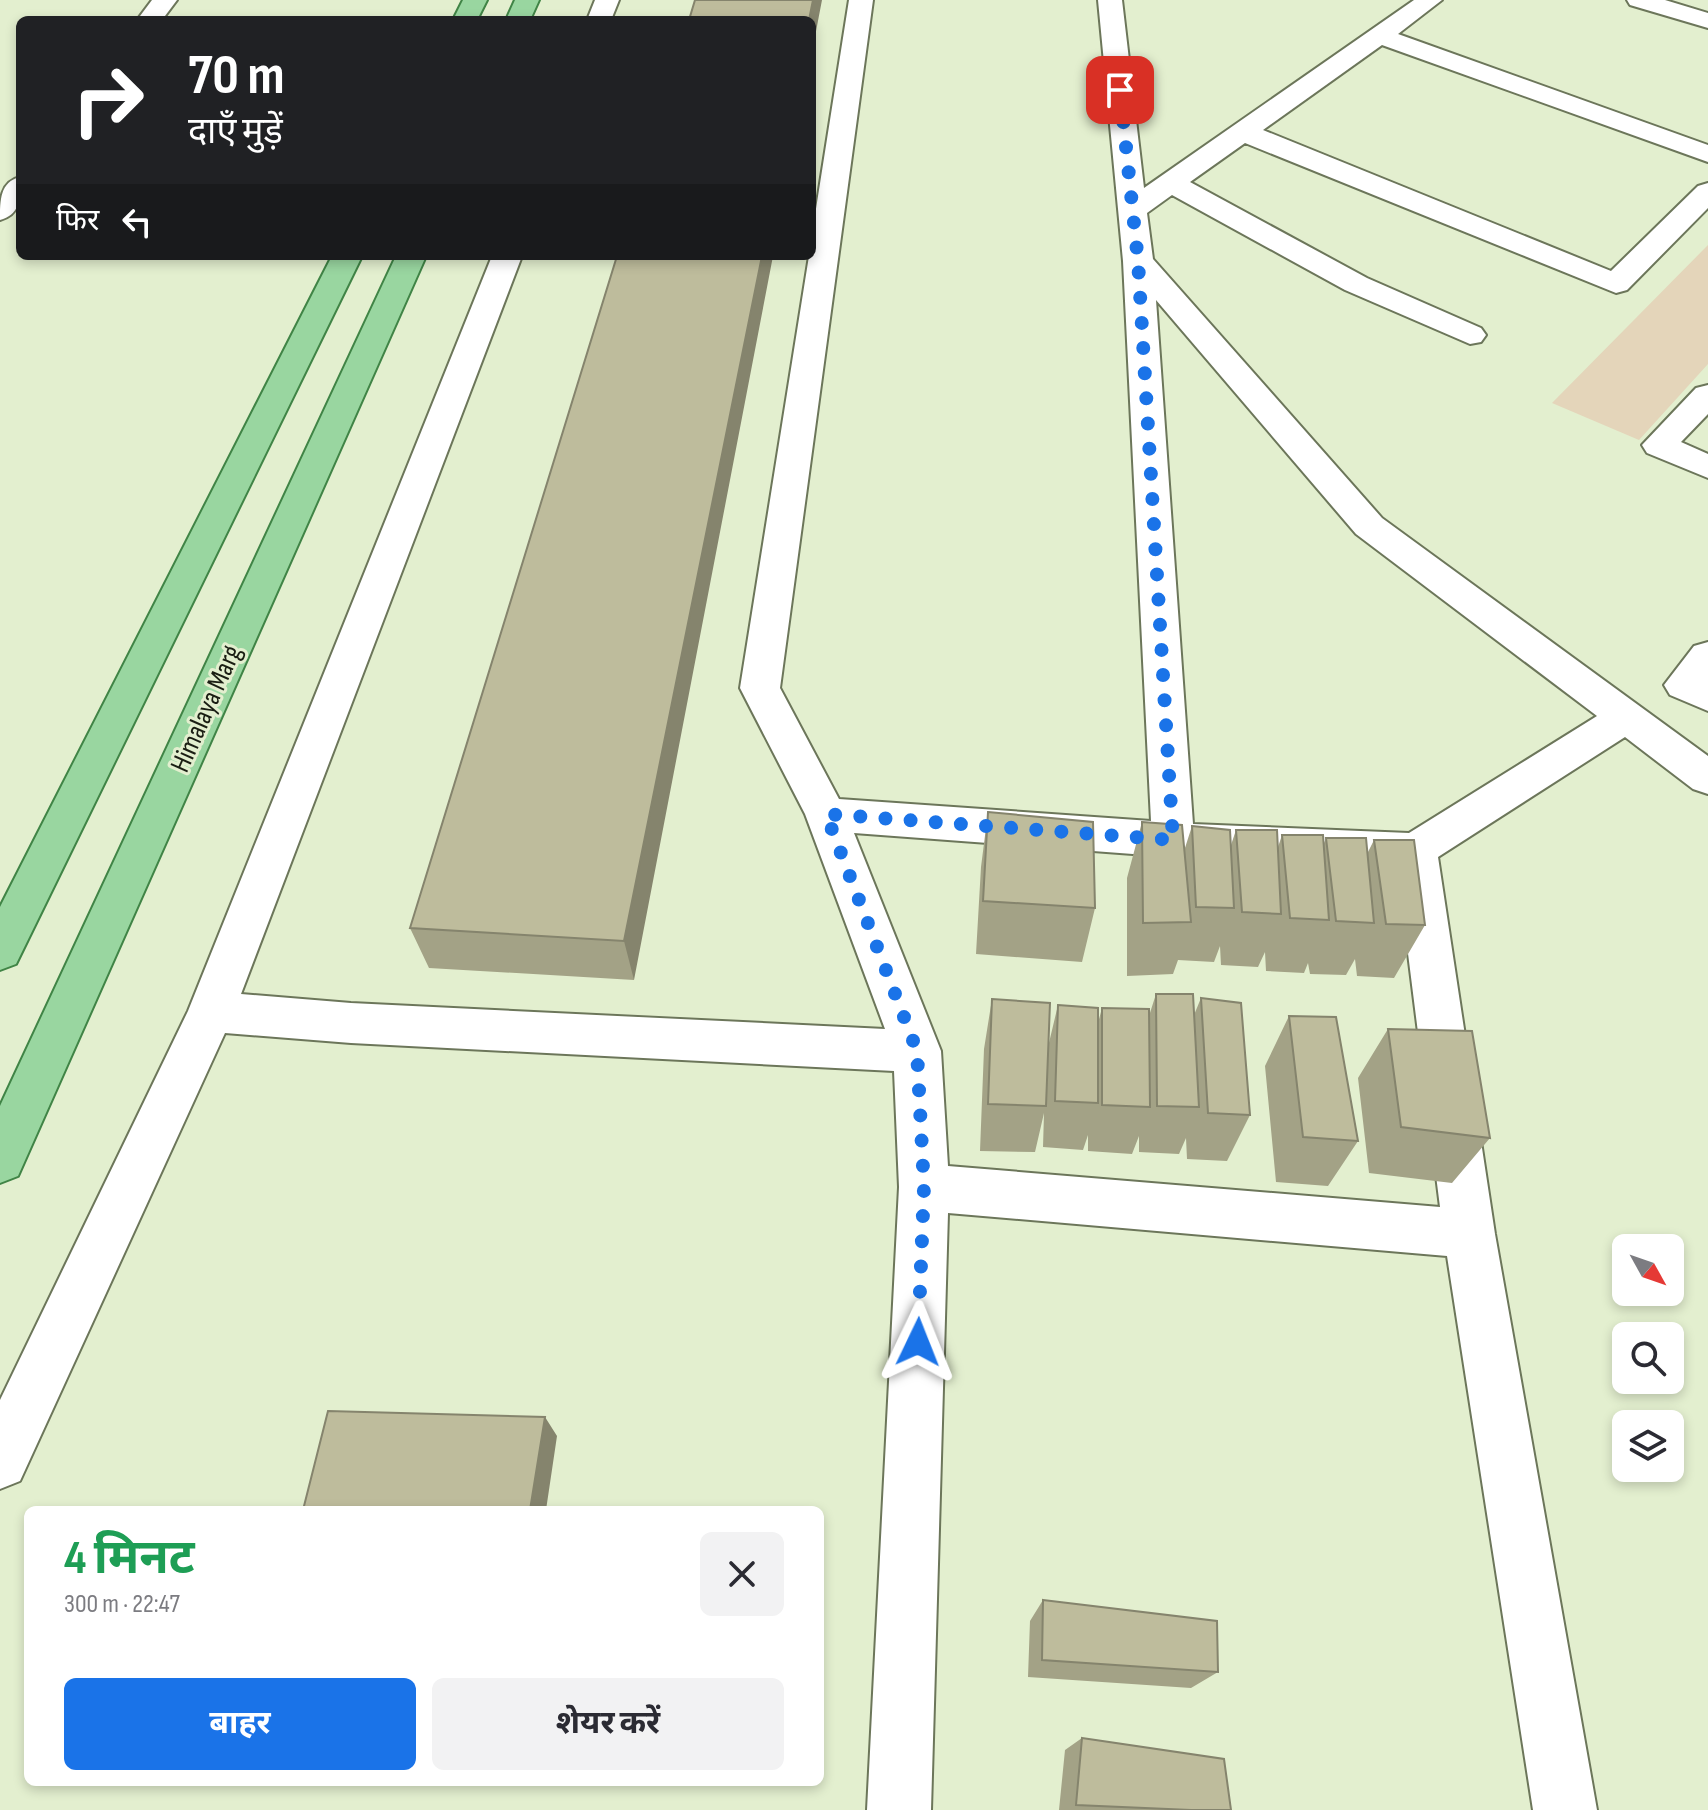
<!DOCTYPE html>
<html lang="hi">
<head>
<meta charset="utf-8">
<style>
	:root { --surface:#fff; --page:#f2f2f3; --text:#2b2b33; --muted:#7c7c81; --accent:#1a73e8 }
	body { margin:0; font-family:"Sofia Sans Condensed","Noto Sans Devanagari",sans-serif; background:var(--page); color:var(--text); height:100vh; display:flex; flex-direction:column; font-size:30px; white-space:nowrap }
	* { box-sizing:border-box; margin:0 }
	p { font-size:26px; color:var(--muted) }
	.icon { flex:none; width:44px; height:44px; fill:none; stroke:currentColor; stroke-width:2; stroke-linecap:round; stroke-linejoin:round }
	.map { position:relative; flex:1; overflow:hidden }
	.side { position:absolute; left:24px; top:1506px; width:800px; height:280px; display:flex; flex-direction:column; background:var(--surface); border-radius:12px; box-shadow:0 4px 12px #0003 }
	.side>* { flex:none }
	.hud { position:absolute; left:16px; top:16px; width:800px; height:244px; border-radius:12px; box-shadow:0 4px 12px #0003; background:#202124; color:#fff; overflow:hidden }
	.needle { width:52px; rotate:130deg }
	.buttons { position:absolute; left:1612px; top:1234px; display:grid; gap:16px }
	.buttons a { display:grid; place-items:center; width:72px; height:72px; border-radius:12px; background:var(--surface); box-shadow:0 4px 12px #0003; font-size:40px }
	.pin { position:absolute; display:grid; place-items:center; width:68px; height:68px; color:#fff; margin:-34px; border-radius:16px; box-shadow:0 4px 12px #0006 }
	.me { position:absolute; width:88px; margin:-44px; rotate:2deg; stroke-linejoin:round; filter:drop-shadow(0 0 6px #0008) }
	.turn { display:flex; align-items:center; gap:28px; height:168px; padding:0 40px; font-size:36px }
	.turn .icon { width:104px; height:104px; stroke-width:2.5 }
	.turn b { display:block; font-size:56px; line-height:68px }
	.then { display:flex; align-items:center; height:76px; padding:0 40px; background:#0003; gap:16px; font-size:30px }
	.round { display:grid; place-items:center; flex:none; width:84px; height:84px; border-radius:12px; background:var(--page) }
	.summary { display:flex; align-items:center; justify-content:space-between; height:136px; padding:0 40px }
	h1 { font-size:48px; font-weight:700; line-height:60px; color:#1e9e55 }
	.cta { display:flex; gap:16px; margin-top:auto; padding:16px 40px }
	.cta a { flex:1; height:92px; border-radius:12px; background:var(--accent); color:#fff; font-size:32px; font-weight:700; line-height:92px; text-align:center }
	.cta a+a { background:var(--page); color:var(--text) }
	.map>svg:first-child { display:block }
	.green { fill:#e4d5ba }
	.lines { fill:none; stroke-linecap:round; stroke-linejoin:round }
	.minor-casing { stroke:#6c765a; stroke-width:4 }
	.major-casing { stroke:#408446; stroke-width:4 }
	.minor { fill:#fff; fill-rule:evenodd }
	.major { fill:#99d6a0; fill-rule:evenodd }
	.wall { fill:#a3a286 }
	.shaded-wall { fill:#85846d }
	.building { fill:#bebc9c; stroke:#85846d; stroke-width:2 }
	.route { stroke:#1a73e8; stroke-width:14; stroke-dasharray:0 25.2 }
	.labels { text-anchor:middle; stroke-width:6; stroke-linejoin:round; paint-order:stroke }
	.street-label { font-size:28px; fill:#1a1e13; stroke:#e3efcf }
</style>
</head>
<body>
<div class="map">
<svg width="1708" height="1810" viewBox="0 0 1708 1810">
	<rect width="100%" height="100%" fill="#e3efcf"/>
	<path class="green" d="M 1708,245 L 1708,364 L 1639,440 L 1552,403 Z"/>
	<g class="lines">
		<g class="minor-casing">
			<path id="minor" d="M 152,0 L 177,0 L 162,20 L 137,20 Z
				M 595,0 L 619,0 L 611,20 L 587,20 Z
				M 849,0 L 873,0 L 780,688 L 839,799 L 1151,821 L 1123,261 L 1098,0 L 1122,0 L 1144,188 L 1414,0 L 1442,0 L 1398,34 L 1708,145 L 1708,162 L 1382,45 L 1263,130 L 1611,271 L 1698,186 L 1708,183 L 1708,208 L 1627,290 L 1616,293 L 1245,143 L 1190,182 L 1367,278 L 1481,328 L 1486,335 L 1481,342 L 1470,344 L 1345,290 L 1172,195 L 1147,213 L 1153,259 L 1382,518 L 1708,756 L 1708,794 L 1693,789 L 1625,737 L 1438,857 L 1495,1234 L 1597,1810 L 1533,1810 L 1447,1256 L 948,1213 L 931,1810 L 867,1810 L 899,1187 L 894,1071 L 351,1043 L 225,1033 L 20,1481 L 0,1489 L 0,1400 L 188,1011 L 492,256 L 522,256 L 241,994 L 351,1003 L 885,1029 L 805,814 L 740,688 L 809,256 L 812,256 L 812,234 ZM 1156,300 L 1356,534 L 1597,716 L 1409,833 L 1193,824 ZM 854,833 L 1173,857 L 1397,866 L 1440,1207 L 948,1166 L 941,1051 Z
				M 1627,0 L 1665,0 L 1708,13 L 1708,28 L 1630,5 Z
				M 20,177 C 20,196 22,214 0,220 C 0,200 0,182 20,177 Z
				M 1708,385 L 1708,414 L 1681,442 L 1708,454 L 1708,478 L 1647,453 L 1642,445 L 1696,388 Z
				M 1708,642 L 1708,711 L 1670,695 L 1664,685 L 1694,646 Z"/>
		</g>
		<g class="major-casing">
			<path id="major" d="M 463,0 L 487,0 L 477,20 L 453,20 Z
				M 515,0 L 539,0 L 530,20 L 506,20 Z
				M 332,256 L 362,256 L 16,964 L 0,970 L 0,907 Z
				M 396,256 L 426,256 L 18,1176 L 0,1183 L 0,1106 Z"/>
		</g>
		<use href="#minor" class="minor"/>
		<use href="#major" class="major"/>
	</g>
	<path class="wall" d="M 617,256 L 634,980 L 429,968 L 410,928 Z
		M 988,812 L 1095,908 L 1082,962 L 976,954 L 981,867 Z
		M 1142,822 L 1184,851 L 1192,826 L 1231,845 L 1236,830 L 1278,847 L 1282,835 L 1324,843 L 1326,838 L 1367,854 L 1374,840 L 1425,925 L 1394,978 L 1357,976 L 1355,959 L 1346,975 L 1310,974 L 1308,963 L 1304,973 L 1266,971 L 1265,952 L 1258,967 L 1221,965 L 1220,946 L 1214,962 L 1178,960 L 1173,974 L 1127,976 L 1127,878 Z
		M 1156,994 L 1194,1015 L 1201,998 L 1250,1115 L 1227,1161 L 1187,1159 L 1186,1138 L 1179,1154 L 1139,1152 L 1139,1136 L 1132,1154 L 1088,1151 L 1088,1135 L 1083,1150 L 1043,1147 L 1044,1113 L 1035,1152 L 980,1151 L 984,1049 L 992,999 L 1048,1047 L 1058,1005 L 1098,1023 L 1102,1008 L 1149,1016 Z
		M 1289,1016 L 1358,1141 L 1328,1186 L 1276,1182 L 1265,1066 Z
		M 1388,1029 L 1490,1138 L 1452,1183 L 1369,1173 L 1358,1078 Z
		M 1043,1600 L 1218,1672 L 1191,1688 L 1028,1677 L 1030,1621 Z
		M 1082,1738 L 1231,1810 L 1059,1810 L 1065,1750 Z"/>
	<path class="shaded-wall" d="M 813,0 L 822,0 L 812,52 L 812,20 L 809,20 Z
		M 762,256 L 773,256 L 634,980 L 624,941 Z
		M 545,1417 L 557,1436 L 546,1510 L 530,1510 Z"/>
	<path class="building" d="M 695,0 L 813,0 L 809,20 L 689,20 Z
		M 617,256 L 762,256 L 624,941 L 410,928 Z
		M 988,812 L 1093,822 L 1095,908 L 983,901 Z
		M 1142,822 L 1182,825 L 1191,922 L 1143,923 Z
		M 1192,826 L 1230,830 L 1234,908 L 1196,907 Z
		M 1236,830 L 1277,830 L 1281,914 L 1242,912 Z
		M 1282,835 L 1323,835 L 1329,920 L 1290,918 Z
		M 1326,838 L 1366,838 L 1374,923 L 1336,921 Z
		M 1374,840 L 1414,840 L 1425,925 L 1386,924 Z
		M 1156,994 L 1193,994 L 1199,1107 L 1157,1106 Z
		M 1201,998 L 1241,1003 L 1250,1115 L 1208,1113 Z
		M 992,999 L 1050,1003 L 1046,1106 L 988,1104 Z
		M 1058,1005 L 1098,1008 L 1098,1103 L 1055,1101 Z
		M 1102,1008 L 1149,1009 L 1150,1107 L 1102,1105 Z
		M 1289,1016 L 1336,1017 L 1358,1141 L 1303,1137 Z
		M 1388,1029 L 1472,1031 L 1490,1138 L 1401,1127 Z
		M 328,1411 L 545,1417 L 530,1510 L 303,1510 Z
		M 1043,1600 L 1217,1621 L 1218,1672 L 1042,1660 Z
		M 1082,1738 L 1224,1759 L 1231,1810 L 1191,1810 L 1076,1805 Z"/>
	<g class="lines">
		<path class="route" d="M 918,1342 L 924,1187 L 917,1051 L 826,814 L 1173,840 L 1138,261 L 1120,90"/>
	</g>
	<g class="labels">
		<g class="street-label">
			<text transform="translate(205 708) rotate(-66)" y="10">Himalaya Marg</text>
		</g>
	</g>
</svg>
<div class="buttons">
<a><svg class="needle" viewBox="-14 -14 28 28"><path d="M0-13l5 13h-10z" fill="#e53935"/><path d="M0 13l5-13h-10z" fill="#7c7c81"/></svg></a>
<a><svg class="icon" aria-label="search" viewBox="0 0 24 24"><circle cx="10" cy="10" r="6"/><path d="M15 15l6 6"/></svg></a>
<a><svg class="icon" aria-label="layers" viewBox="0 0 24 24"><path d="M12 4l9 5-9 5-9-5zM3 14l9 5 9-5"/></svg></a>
</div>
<div class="pin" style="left:1120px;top:90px;background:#d93025"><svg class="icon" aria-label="arrive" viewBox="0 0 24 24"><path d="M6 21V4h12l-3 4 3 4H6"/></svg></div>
<svg class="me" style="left:918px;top:1342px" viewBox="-20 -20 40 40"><path d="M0-17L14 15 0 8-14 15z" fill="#1a73e8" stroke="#fff" stroke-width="4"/></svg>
<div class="hud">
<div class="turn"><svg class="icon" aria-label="right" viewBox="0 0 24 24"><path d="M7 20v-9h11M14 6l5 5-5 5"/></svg><div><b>70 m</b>दाएँ मुड़ें</div></div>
<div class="then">फिर<svg class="icon" aria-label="left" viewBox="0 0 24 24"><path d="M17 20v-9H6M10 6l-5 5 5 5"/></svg></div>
</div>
<section class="side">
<div class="summary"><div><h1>4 मिनट</h1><p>300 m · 22:47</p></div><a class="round"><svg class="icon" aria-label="close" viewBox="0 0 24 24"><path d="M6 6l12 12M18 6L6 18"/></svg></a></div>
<div class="cta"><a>बाहर</a><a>शेयर करें</a></div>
</section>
</div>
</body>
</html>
